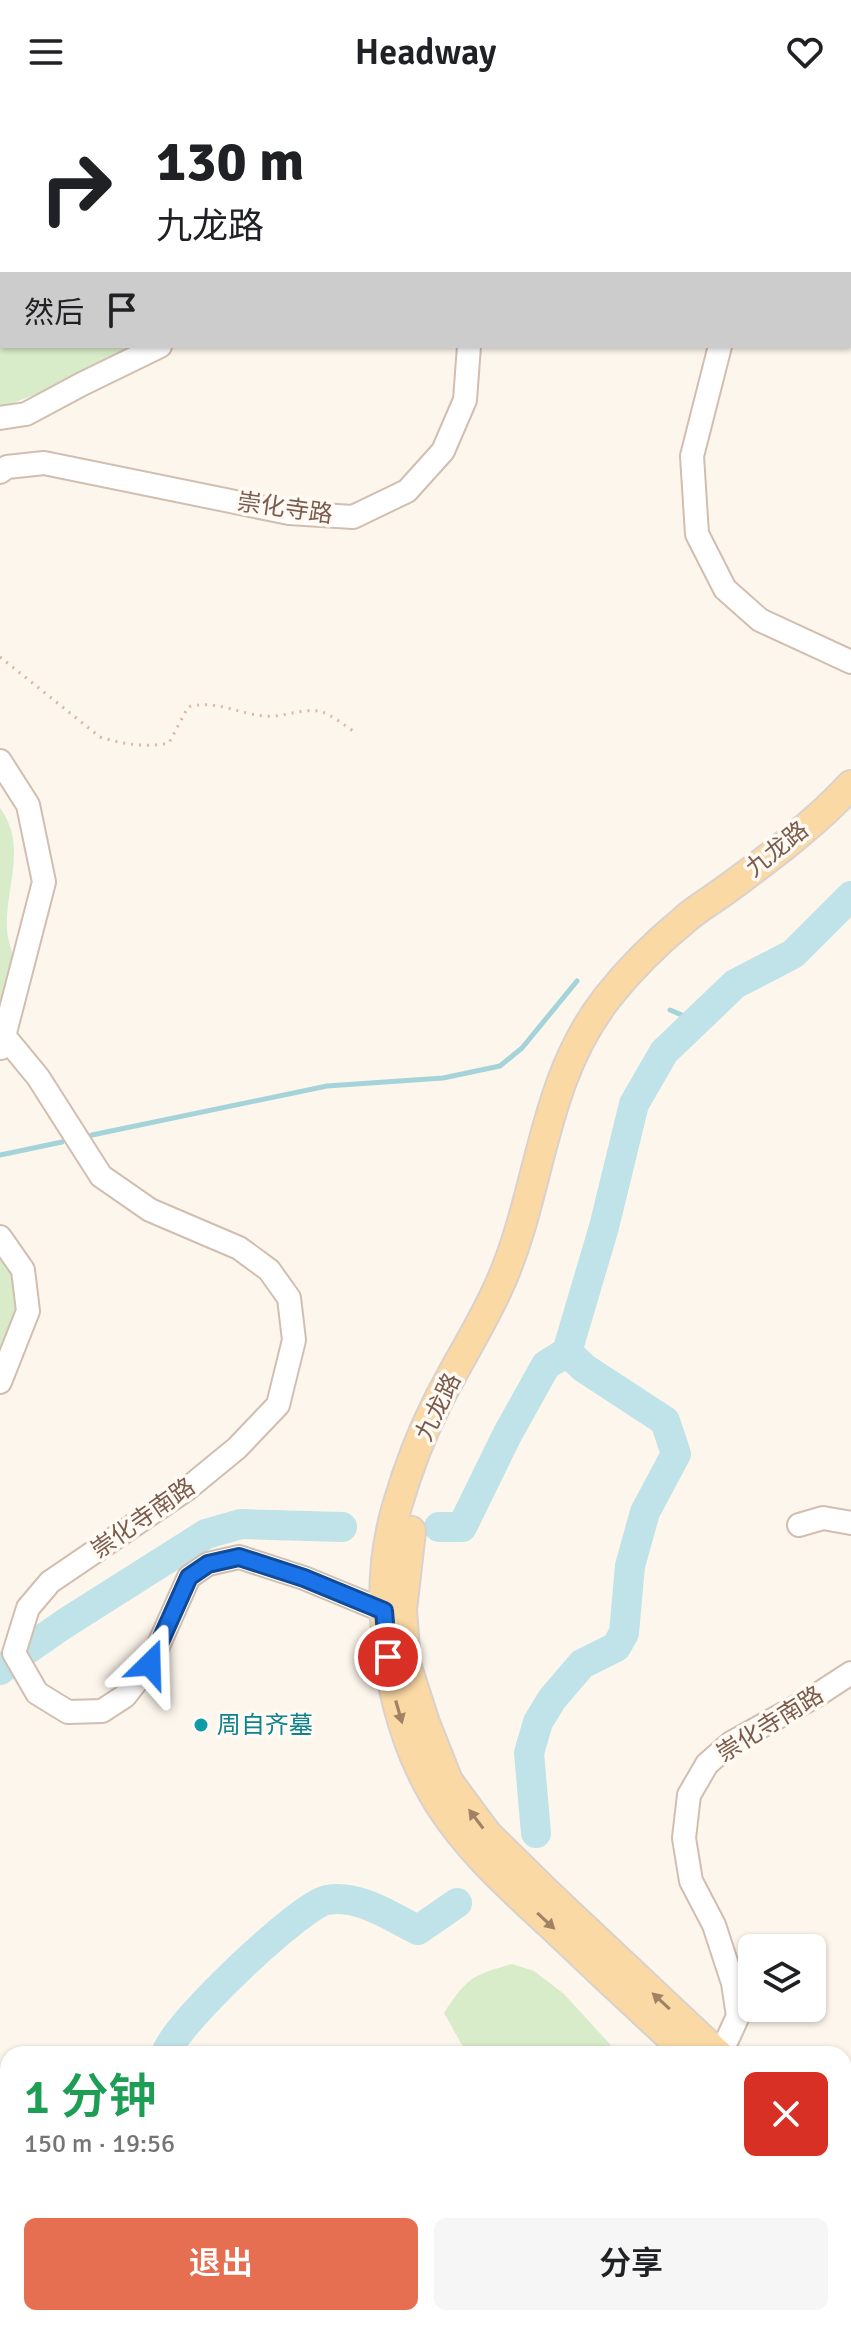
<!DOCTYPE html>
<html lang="zh">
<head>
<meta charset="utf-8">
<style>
	:root { --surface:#fff; --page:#f6f6f6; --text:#202124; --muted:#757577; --accent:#e76f51 }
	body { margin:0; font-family:Signika,"Noto Sans SC",sans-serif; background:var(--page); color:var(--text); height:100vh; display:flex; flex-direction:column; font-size:30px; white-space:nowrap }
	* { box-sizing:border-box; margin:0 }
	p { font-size:26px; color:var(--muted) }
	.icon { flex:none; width:44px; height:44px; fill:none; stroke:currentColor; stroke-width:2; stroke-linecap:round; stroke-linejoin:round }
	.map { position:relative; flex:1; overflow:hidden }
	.details { position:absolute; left:0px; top:1942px; width:852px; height:280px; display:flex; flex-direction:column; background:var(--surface); border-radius:24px 24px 0 0; box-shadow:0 2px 6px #0004 }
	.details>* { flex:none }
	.banner { position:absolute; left:0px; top:0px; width:852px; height:244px; box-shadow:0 2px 6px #0004; background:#fff; color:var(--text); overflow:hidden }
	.controls { position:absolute; left:738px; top:1830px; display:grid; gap:16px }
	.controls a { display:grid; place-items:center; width:88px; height:88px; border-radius:12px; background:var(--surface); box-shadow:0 2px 6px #0004; font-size:40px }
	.pin { position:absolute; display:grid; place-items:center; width:68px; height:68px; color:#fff; margin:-34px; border:4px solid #fff; border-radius:50%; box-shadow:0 2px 8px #0007 }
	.me { position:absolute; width:88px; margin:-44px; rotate:22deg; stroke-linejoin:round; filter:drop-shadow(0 0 6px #0008) }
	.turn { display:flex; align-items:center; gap:28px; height:168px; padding:0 24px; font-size:36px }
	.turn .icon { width:104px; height:104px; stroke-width:2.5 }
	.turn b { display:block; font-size:56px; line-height:68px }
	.then { display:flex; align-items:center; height:76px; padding:0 24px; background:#0003; gap:16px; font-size:30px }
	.round { display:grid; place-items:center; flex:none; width:84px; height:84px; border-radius:12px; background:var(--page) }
	.overview { display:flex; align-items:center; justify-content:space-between; height:136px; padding:0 24px }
	h1 { font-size:48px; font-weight:600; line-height:60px; color:#1e9e55 }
	.cta { display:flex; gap:16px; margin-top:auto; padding:16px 24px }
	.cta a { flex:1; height:92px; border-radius:12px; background:var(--accent); color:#fff; font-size:32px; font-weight:600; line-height:92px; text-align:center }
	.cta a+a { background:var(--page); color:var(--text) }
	header { display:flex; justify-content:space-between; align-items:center; height:104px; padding:0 24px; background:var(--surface); font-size:36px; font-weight:600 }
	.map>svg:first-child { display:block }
	.green { fill:#d8ecc9 }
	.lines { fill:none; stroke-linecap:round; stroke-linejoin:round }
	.stream { stroke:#a5d3da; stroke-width:5 }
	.river { stroke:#bfe3e8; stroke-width:30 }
	.minor-casing { stroke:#d1beb0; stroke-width:26 }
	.major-casing { stroke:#dad1cd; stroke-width:32 }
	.path { stroke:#d9b8a5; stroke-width:3; stroke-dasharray:2 6; stroke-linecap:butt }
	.minor { stroke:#fff; stroke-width:22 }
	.major { stroke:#fbd9a5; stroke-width:28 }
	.oneway { fill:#a18267 }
	.route-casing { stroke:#114b97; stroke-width:20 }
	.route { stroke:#1a73e8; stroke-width:14 }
	.culture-dot { fill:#0f9aa8; stroke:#fffaf3; stroke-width:3 }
	.labels { text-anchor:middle; stroke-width:7; stroke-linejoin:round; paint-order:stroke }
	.street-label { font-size:24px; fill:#7a5c4d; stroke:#fffaf3 }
	.culture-label { font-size:24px; fill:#0d838f; stroke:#fffaf3; text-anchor:start }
</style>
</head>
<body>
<header><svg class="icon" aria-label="menu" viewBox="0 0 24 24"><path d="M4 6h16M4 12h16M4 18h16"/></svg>Headway<svg class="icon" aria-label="heart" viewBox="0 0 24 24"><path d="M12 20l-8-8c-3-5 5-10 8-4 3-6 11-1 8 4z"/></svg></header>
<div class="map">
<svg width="851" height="2222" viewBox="0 0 851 2222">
	<rect width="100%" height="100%" fill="#fdf6ec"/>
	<path class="green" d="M 0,0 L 444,0 L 442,2 L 2,2 L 2,242 L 162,242 L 0,304 Z
		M 0,704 C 28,742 5,783 7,825 C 7,836 15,852 13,861 C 11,877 4,893 0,909 Z
		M 0,1147 L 9,1163 L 26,1214 L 0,1260 Z
		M 512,1860 L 534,1867 L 564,1890 L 619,1950 L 467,1950 L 444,1909 C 467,1874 471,1872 512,1860 Z
		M 24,2214 L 250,2214 L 250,2222 L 23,2222 Z
		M 505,2214 L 770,2214 L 770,2215 L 768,2222 L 513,2222 Z"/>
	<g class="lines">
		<path class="stream" d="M 670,906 L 696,917
			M 92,1031 L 327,982 L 443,974 L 500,962 L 522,944 L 577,877
			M 0,1051 L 62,1038"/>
		<path class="river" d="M 439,1423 L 462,1423 L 507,1331 L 546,1261 L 567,1248 L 604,1123 L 634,1000 L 664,948 L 735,880 L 793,850 L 851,792
			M 28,1545 L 64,1520 L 206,1430 L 241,1420 L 342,1423
			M 0,1566 L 5,1562
			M 536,1729 L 529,1649 L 538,1618 L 552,1595 L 582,1560 L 616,1543 L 624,1529 L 630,1462 L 645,1408 L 676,1350 L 665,1317 L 584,1264 L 567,1248
			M 166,1950 C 171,1924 300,1801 327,1796 C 359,1790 391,1813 418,1826 L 457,1799"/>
		<g class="minor-casing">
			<path id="minor" d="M 252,0 L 253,2
				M 720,242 L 692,352 L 697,430 L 725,485 L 760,516 L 851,558
				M 0,314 L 26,310 L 82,280 L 160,242
				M 0,368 L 7,363 L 44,359 L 289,409 L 353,413 L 407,387 L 443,347 L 465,296 L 469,242
				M 0,657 L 28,701 L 44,778 L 1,944
				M 5,933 L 38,973 L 101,1072 L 150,1106 L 239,1144 L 269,1166 L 289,1194 L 294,1236 L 278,1301 L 237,1344 L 187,1385 L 50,1478 L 28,1504 L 14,1549 L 37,1589 L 68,1608 L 102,1607 L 125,1592 L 150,1560 L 189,1473 L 208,1460 L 239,1453 L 304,1474 L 384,1507
				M 0,1133 L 23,1166 L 28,1207 L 0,1278
				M 799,1421 L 823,1414 L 851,1419
				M 717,1949 L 727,1936 L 738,1912 L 733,1879 L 714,1821 L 691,1777 L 684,1734 L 689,1691 L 707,1660 L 731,1639 L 814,1593 L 851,1569
				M 0,2089 L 8,2087"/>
		</g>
		<g class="major-casing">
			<path id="major" d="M 808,0 L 808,2
				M 850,82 L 851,85
				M 850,133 L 851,135
				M 411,1427 L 402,1506 L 406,1560 L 425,1619 L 448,1677 L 487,1730 L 548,1790 L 718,1950
				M 689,1950 C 643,1908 598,1866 553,1823 C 512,1785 468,1746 438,1698 C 407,1647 391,1590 386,1530 C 382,1487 385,1441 398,1399 C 408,1365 421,1331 437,1299 C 457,1259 481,1222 499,1182 C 542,1087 540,980 607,894 C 629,866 655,840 683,817 C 696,805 712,796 727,785 C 769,754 815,720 851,681
				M 844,2103 L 851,2123
				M 844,2166 L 850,2213 L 849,2222"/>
		</g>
		<path class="path" d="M 850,0 L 851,3
			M 0,119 L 2,120
			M 850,180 L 851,181
			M 0,553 L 100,633 C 123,640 145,644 169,639 L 188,603 C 219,594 243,614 274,612 C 289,611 303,605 318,607 C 330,609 345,622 356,629
			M 0,2140 L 8,2142
			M 83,2214 L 89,2222
			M 740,2214 L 750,2222
			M 718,2222 L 720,2217 L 726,2214"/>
		<use href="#minor" class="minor"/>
		<use href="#major" class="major"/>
	</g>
	<defs><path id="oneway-solid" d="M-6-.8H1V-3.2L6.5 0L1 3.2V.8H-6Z" transform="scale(2)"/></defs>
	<g class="oneway">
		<use href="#oneway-solid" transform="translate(399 1608) rotate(74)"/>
		<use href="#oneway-solid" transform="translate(476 1715) rotate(-127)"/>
		<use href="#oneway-solid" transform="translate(546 1817) rotate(43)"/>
		<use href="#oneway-solid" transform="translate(661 1897) rotate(-137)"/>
	</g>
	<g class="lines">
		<g class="route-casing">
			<path id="route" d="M 150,1560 L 189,1473 L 208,1460 L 239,1453 L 304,1474 L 384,1507 L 388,1553"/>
		</g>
		<use href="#route" class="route"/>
	</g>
	<circle class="culture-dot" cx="201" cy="1621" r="8"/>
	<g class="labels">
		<g class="street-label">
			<text transform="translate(285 404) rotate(8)" y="8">崇化寺路</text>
			<text transform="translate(777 745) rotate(-39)" y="8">九龙路</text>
			<text transform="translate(438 1303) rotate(-64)" y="8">九龙路</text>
			<text transform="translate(143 1414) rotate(-35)" y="8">崇化寺南路</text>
			<text transform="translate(770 1620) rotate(-32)" y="8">崇化寺南路</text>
		</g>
		<g class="culture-label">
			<text x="217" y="1629">周自齐墓</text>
		</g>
	</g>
</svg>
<div class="controls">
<a><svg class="icon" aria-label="layers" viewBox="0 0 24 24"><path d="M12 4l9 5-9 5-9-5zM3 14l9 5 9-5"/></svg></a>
</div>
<div class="pin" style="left:388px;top:1553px;background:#d93025"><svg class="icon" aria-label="arrive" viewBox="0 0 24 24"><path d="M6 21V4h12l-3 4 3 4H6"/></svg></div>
<svg class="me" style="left:150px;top:1560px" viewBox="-20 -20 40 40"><path d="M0-17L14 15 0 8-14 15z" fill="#1a73e8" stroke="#fff" stroke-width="4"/></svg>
<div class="banner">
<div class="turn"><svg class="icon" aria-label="right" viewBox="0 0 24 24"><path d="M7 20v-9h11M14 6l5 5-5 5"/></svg><div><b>130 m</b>九龙路</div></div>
<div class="then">然后<svg class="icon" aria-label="arrive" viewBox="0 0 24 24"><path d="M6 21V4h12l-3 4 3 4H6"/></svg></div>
</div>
<section class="details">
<div class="overview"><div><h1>1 分钟</h1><p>150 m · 19:56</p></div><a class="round" style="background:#d93025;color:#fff"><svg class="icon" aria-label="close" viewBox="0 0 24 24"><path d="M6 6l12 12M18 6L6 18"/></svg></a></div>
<div class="cta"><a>退出</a><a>分享</a></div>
</section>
</div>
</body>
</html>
